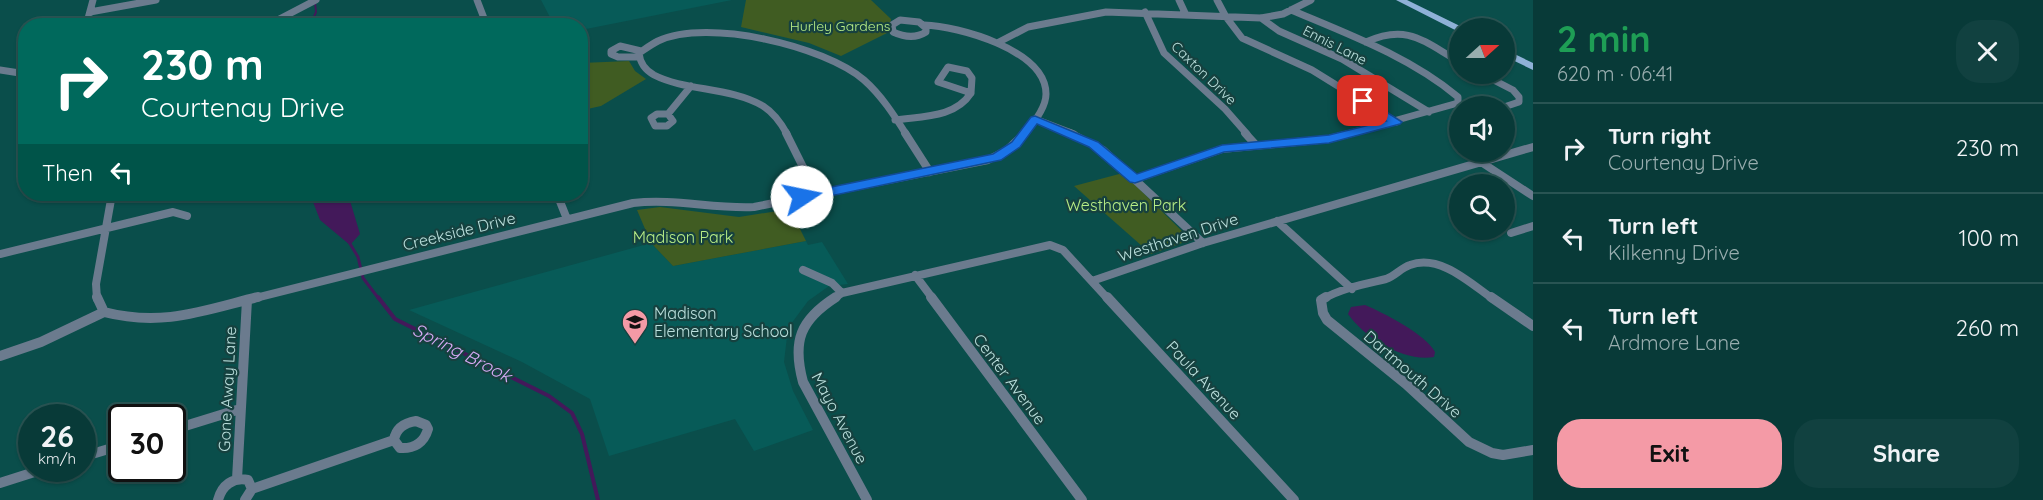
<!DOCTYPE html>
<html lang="en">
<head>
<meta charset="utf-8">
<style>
	:root { --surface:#083a38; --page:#114140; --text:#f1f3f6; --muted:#98adae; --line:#295453; --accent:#f49aa6 }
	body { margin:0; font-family:Quicksand,sans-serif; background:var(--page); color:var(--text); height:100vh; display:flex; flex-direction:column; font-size:22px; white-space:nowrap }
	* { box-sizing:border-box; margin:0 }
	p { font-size:20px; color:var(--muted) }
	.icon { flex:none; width:33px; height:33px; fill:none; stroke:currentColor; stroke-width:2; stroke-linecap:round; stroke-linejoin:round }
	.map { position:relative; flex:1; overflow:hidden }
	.side { display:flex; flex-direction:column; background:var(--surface); width:510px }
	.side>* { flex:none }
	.banner { position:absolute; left:18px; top:18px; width:570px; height:183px; border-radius:24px; box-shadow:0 2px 4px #0004,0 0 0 2px var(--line); background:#00695c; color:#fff; overflow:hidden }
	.needle { width:39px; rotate:69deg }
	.fabs { position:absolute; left:1449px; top:18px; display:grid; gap:12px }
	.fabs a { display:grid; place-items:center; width:66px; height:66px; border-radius:50%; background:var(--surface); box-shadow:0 2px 4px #0004,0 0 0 2px var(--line); font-size:30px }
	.speed { position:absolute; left:18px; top:404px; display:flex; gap:12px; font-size:30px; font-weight:700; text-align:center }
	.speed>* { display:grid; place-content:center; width:78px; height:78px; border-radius:50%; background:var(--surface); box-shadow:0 2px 4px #0004,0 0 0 2px var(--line); line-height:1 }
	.speed small { font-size:15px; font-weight:400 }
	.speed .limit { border:3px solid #111; border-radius:9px; background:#fff; color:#111 }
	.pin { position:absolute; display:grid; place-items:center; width:51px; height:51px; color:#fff; margin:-26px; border-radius:12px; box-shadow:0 3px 9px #0006 }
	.me { position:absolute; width:66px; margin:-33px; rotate:79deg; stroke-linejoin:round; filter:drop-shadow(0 0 4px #0008) }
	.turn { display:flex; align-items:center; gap:21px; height:126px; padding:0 24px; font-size:27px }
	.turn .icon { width:78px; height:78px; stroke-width:2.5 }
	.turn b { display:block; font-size:42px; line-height:51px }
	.then { display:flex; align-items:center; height:57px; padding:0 24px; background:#0003; gap:12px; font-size:22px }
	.round { display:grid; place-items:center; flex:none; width:63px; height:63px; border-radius:24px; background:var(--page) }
	.head { display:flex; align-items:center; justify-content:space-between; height:102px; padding:0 24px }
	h1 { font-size:36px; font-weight:800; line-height:45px; color:#1e9e55 }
	.button { display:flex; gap:12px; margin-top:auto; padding:12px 24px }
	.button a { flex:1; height:69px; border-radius:24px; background:var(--accent); color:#111; font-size:24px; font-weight:800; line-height:69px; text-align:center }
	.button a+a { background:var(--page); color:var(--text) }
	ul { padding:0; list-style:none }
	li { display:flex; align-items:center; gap:18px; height:90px; padding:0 24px; border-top:2px solid var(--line) }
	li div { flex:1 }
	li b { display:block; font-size:22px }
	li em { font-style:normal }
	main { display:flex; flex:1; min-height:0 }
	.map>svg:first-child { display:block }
	.built { fill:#075b58 }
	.green { fill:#405c22 }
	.water { fill:#43195a }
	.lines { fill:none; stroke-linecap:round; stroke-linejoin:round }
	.stream-far2 { stroke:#43195a; stroke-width:2 }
	.stream-far1 { stroke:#43195a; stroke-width:3 }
	.stream { stroke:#43195a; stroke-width:4 }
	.minor-far2 { stroke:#6b7b8e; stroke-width:7 }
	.minor-far1 { stroke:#6b7b8e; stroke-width:8 }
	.minor { stroke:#6b7b8e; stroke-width:10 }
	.major { fill:#8fb1d7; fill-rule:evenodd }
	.route { fill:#1a73e8; stroke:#114b97; stroke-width:1.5 }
	.labels { text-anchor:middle; stroke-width:4.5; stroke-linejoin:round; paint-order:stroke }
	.far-park-label { font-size:14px; fill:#b8ed86; stroke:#16413f }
	.far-street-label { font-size:14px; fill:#bbe0dd; stroke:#16413f }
	.park-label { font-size:16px; fill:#b8ed86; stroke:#16413f }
	.street-label { font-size:16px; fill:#bbe0dd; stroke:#16413f }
	.poi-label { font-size:16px; fill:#bbe0dd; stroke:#16413f; text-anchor:start }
	.water-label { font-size:18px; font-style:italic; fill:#d7aaf6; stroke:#16413f }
</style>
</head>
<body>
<main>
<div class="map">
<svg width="1533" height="500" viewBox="0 0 1533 500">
	<rect width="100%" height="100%" fill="#0a4e4b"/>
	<path class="built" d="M 541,0 L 732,0 L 581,30 L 580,26 L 554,25 Z
		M 806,241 L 808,245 L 822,242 L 848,284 L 829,286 L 808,301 L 788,328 L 784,362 L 793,391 L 813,430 L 754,451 L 735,419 L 609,456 L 590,399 L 522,362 L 409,310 L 651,243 L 673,266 Z"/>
	<path class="green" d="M 746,0 L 871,0 L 891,19 L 889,32 L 841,56 L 809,43 L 741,27 Z
		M 629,61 L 635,71 L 646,79 L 601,106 L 583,110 L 581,105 L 581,63 Z
		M 1123,173 L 1188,237 L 1188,241 L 1151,254 L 1074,186 Z
		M 660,207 L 739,217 L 790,209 L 806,241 L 673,266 L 651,243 L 637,210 Z"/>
	<path class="water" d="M 310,194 L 348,194 L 360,234 L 350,245 L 320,220 Z
		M 1365,305 C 1382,312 1427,335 1435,352 L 1434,357 C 1404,362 1366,339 1348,314 L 1351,307 Z"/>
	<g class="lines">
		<path class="stream-far2" d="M 310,26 L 316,12 L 315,2"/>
		<path class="stream-far1" d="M 349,242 L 358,257 L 363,278 L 379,299"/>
		<path class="stream" d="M 378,297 L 395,319 L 549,396 L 572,413 L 582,434 L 598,500"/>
		<path class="minor-far2" d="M 477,0 L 487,26
			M 1179,0 L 1186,15
			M 1217,0 L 1226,17 L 1242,38 L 1312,70 L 1396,122
			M 1291,10 C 1348,34 1410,57 1458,97 L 1458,103
			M 90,12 L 156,0
			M 1145,12 L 1164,53 L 1225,109 L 1247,134
			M 1261,18 L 1279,31 L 1342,59 L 1429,112
			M 900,20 L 919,22 L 926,28 L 926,32 C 915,39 904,37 893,32 L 892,25 Z
			M 924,25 C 958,26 1046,50 1046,94 C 1046,108 1033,124 1024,134
			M 86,26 L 93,0
			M 266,26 L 316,0
			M 376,26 L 385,20 L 399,21 L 401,26
			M 462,26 L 485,21
			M 1366,42 C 1408,23 1424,42 1460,62
			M 997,43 L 1028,27 L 1106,12 L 1261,18 L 1283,14 L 1311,0
			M 638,57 L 618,57 L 611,54 L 611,51 L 620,46 L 641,51
			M 948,67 L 967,71 L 972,78 L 971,93 L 938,82 Z
			M 0,70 L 26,74
			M 1482,74 L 1513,90 L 1519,97 L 1519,102 L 1504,107
			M 657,114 L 668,114 L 673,121 L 667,126 L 655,126 L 651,118 Z
			M 668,114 L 691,86
			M 1035,119 L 1074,134
			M 895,120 C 922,116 955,118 971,93
			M 787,134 C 781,123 774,113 763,106 C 730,87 685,91 654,75 C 645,70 640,63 639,53 C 645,49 652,44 658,41 C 708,18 824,46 864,80 C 881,95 894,115 906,134
			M 1347,134 L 1458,103"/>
		<path class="minor-far1" d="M 786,133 L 817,195
			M 905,133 L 930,172
			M 1070,133 L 1103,150 L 1203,243
			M 1245,133 L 1255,144
			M 1481,162 L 1533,196
			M 1135,179 L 1222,149 L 1329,139 L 1352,133
			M 557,194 L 567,219
			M 1277,221 L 1352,289
			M 1511,233 L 1533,226
			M 0,254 L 173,212 L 187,216
			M 803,270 L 832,283 L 842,293
			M 915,275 L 933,299
			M 1092,281 L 1203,243 L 1533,147
			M 97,299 L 96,284 L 112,194
			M 252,299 L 633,203 C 674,198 713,209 754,207 L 988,160 L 1007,150 L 1025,133
			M 833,299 L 842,293 L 1050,245 L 1063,250 L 1108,299
			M 1323,299 C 1342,288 1365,284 1386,279 C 1395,276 1401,268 1410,265 C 1440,254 1470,283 1493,299"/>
		<path class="minor" d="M 97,297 L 104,312 C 162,327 202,311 258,297
			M 836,297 C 800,320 792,341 803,382 L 867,500
			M 931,297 L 1082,500
			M 1107,297 L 1294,500
			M 1326,297 L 1321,300 L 1323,313 L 1327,320 L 1406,384 L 1469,442 L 1492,453 L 1503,455 L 1533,450
			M 1491,297 L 1533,326
			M 0,356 L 41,342 L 104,312
			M 416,421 L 426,425 L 428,429 C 424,443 414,449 400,448 L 394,440 C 396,428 404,423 416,421 Z
			M 172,430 L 240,409
			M 82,457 L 122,445
			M 237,479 L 247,300
			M 0,483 L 47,468
			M 252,489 L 394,440
			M 218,500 C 222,485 233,477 248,480 L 252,489 L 245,500"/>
		<path class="major" d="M 1396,0 L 1407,0 L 1464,28 L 1457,31 Z
			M 1504,49 L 1533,63 L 1533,70 L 1504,56 Z"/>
	</g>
	<path class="route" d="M 1363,97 L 1402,122 L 1400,124 L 1329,143 L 1224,152 L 1135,183 L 1130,182 L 1089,147 L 1037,124 L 1020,147 L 1001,160 L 802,202 L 796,197 L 802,193 L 993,154 L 1012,142 L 1031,117 L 1035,116 L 1098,142 L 1137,174 L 1222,145 L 1329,135 L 1386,121 L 1359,103 L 1357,101 Z"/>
	<defs>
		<g id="school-pin" transform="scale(1.35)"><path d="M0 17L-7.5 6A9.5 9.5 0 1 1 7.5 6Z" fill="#f49aa6" stroke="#16413f"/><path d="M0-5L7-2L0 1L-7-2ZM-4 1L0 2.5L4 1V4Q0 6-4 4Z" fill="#111"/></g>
	</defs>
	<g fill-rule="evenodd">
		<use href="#school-pin" x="635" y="322"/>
	</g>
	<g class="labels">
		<g class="far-park-label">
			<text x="840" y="31">Hurley Gardens</text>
		</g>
		<g class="far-street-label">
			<text transform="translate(1335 45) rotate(27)" y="5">Ennis Lane</text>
			<text transform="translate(1204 73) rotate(44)" y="5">Caxton Drive</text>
		</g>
		<g class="park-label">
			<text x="1126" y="211">Westhaven Park</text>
			<text x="683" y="243">Madison Park</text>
		</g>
		<g class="street-label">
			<text transform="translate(459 231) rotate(-14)" y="6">Creekside Drive</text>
			<text transform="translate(1178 237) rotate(-18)" y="6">Westhaven Drive</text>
			<text transform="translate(1413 374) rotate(41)" y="6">Dartmouth Drive</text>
			<text transform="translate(1010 379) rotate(53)" y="6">Center Avenue</text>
			<text transform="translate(1204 380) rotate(47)" y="6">Paula Avenue</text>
			<text transform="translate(227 389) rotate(-87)" y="6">Gone Away Lane</text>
			<text transform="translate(840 418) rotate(62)" y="6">Mayo Avenue</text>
		</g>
		<g class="poi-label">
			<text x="654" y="319">Madison<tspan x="654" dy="18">Elementary School</tspan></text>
		</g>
		<g class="water-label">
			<text transform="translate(462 353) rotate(27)" y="6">Spring Brook</text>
		</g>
	</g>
</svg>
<div class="fabs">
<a><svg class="needle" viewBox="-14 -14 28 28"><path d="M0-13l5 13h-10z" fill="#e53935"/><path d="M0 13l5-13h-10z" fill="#98adae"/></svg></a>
<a><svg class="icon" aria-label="sound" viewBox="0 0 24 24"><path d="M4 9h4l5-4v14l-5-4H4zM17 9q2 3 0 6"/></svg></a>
<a><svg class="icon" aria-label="search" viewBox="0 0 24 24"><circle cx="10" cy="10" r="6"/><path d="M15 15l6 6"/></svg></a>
</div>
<div class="speed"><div>26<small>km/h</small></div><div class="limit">30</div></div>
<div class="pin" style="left:1363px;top:101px;background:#d93025"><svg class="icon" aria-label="arrive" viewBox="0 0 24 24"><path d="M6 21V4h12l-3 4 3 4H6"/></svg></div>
<svg class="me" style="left:802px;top:197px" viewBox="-20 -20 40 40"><circle r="19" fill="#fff"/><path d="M0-13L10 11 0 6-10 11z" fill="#1a73e8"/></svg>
<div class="banner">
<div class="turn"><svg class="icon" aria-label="right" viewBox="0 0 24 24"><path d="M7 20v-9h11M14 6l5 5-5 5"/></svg><div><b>230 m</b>Courtenay Drive</div></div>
<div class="then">Then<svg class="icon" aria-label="left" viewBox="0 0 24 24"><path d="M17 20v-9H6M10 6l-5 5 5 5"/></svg></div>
</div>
</div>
<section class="side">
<div class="head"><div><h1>2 min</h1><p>620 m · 06:41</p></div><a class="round"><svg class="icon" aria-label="close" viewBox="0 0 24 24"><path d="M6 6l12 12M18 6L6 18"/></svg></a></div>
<ul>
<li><svg class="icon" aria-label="right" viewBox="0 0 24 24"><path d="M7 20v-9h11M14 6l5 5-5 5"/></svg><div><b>Turn right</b><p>Courtenay Drive</p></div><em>230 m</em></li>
<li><svg class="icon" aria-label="left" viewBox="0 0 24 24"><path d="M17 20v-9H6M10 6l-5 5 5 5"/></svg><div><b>Turn left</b><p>Kilkenny Drive</p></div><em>100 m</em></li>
<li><svg class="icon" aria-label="left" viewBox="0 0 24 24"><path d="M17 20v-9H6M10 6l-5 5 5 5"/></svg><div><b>Turn left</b><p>Ardmore Lane</p></div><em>260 m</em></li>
</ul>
<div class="button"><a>Exit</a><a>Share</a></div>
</section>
</main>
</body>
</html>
